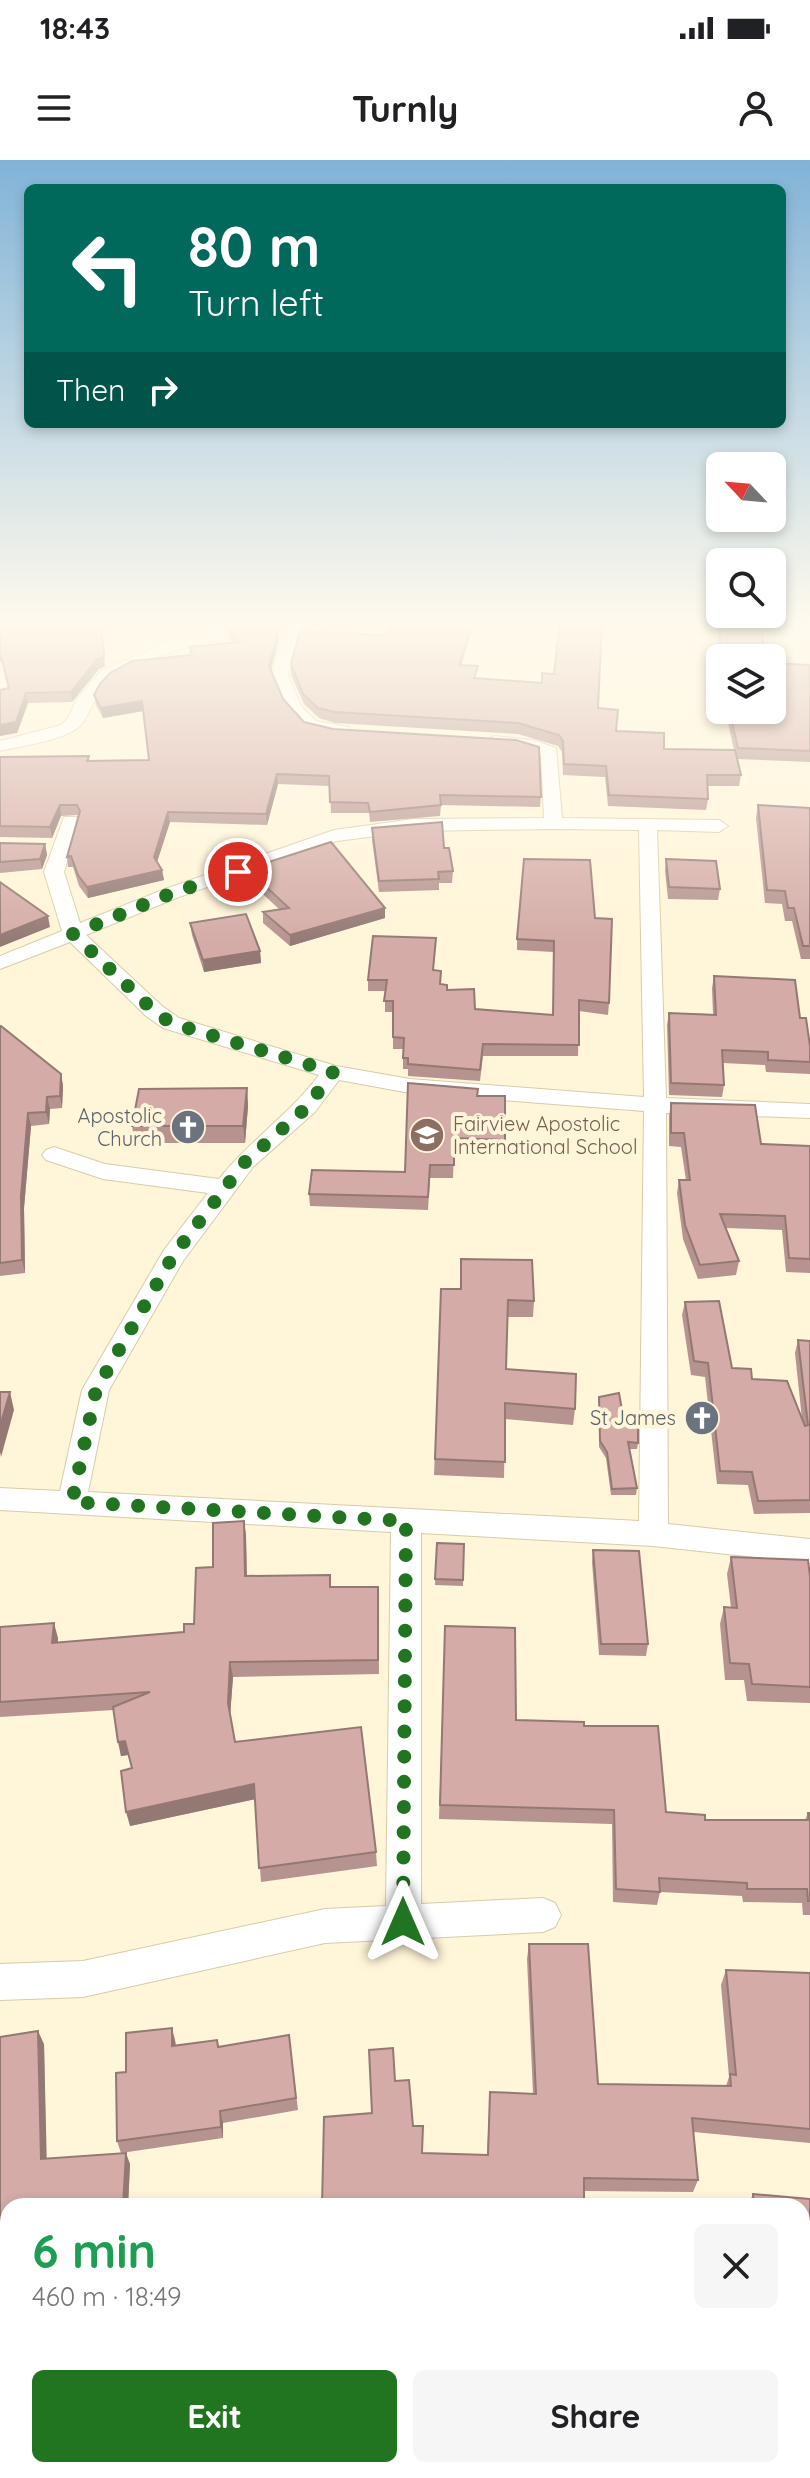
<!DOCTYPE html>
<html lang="en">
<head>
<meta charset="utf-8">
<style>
	:root { --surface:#fff; --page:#f6f6f6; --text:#202124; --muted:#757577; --accent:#217520 }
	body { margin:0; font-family:Quicksand,sans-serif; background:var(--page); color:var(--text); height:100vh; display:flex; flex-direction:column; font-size:30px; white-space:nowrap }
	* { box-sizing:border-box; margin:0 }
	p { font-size:26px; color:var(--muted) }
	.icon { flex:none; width:44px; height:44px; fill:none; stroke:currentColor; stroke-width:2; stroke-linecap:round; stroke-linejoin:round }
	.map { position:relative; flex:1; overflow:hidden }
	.side { position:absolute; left:0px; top:2038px; width:810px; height:280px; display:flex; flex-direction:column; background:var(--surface); border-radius:24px 24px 0 0; box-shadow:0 4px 12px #0003 }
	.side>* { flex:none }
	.guide { position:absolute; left:24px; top:24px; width:762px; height:244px; border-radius:12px; box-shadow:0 4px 12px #0003; background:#00695c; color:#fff; overflow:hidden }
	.needle { width:52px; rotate:296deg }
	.buttons { position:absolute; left:706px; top:292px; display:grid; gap:16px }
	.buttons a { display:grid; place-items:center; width:80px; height:80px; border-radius:12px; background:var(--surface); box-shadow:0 4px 12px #0003; font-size:40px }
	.pin { position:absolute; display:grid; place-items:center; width:68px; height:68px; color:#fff; margin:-34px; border:4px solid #fff; border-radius:50%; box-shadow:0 2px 8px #0007 }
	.me { position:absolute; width:88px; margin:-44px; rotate:0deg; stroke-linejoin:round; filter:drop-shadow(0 0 6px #0008) }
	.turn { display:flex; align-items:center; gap:28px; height:168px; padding:0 32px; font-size:36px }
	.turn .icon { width:104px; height:104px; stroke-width:2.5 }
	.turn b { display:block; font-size:56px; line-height:68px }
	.then { display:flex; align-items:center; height:76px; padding:0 32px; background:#0003; gap:16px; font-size:30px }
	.round { display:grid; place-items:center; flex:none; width:84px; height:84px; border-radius:12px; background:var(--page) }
	.head { display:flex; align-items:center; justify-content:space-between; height:136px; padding:0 32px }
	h1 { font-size:48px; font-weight:800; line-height:60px; color:#1e9e55 }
	.cta { display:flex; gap:16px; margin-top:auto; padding:16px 32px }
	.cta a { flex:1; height:92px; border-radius:12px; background:var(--accent); color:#fff; font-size:32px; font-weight:800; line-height:92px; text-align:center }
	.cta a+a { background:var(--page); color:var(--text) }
	.status { display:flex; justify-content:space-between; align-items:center; height:56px; padding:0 40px; background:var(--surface); direction:ltr }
	.status svg { height:22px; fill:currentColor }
	header { display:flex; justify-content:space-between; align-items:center; height:104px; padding:0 32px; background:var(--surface); font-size:36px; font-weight:800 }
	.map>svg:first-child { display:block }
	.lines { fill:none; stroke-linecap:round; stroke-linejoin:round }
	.minor-casing { stroke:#d7cca8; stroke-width:2 }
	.minor { fill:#fff; fill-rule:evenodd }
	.wall { fill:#b6938f }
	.shaded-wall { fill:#947874 }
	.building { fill:#d4aba6; stroke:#947874; stroke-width:2 }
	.route { stroke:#217520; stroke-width:14; stroke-dasharray:0 25.2 }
	.labels { text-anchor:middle; stroke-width:8; stroke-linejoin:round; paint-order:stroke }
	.worship-label { font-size:20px; fill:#5b616d; stroke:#fff5d8; text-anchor:end }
	.education-label { font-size:20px; fill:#785e54; stroke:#fff5d8; text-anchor:start }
</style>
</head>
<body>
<div class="status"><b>18:43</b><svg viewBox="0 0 49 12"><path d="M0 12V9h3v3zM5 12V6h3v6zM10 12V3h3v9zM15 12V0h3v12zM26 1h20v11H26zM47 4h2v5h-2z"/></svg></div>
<header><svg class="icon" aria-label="menu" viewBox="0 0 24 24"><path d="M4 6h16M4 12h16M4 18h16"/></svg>Turnly<svg class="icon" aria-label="person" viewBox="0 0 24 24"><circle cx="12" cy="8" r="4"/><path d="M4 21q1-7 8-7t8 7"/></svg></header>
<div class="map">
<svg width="810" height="2318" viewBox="0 0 810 2318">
	<rect width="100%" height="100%" fill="#fff5d8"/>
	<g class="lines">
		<g class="minor-casing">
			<path id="minor" d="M 259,461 L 303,461 L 288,515 L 301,546 L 316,561 L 349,567 L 351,571 L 349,575 L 305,569 L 286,548 L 272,515 L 286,465 C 228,478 169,486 116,516 C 96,527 93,550 81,565 C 67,580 21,586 0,591 L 0,581 L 61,565 L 68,558 L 77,539 L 101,511 L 175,479 Z
				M 591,461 L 701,461 L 810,466 L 810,476 L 598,466 Z
				M 494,576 L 533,580 L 556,588 L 562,658 L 719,660 L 728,666 L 719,672 L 657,670 L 666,938 L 810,944 L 810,958 L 666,953 L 668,1364 L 810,1379 L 810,1403 L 653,1386 L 421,1373 L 421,1744 L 543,1738 L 555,1743 L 561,1755 L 555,1767 L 543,1772 L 325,1783 L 83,1837 L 0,1840 L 0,1804 L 83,1801 L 325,1749 L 386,1746 L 391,1372 L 0,1350 L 0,1328 L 60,1331 L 82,1230 L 164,1090 L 208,1033 L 103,1019 L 46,1000 L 42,995 L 46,990 L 54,987 L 105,1004 L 219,1019 C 249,981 290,954 319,915 L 163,868 L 146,856 L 70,782 L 0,809 L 0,796 L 62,771 L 44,712 L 64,657 L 76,657 L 79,661 L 64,712 L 80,763 L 165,729 L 334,670 L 414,659 L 544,658 L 541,595 L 530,590 L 488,585 L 485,581 ZM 553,669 L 639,670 L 644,937 L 410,919 L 336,906 L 179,858 L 162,846 L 86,775 L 179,737 L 337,681 L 414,671 ZM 339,920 L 410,933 L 644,951 L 639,1361 L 88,1332 L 109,1230 L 183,1101 L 253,1007 L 315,952 Z"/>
		</g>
		<use href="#minor" class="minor"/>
	</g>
	<path class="wall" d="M 0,461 L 101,461 L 105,506 L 99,509 L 72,542 L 28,543 L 17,573 L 9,528 L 2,502 L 0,502 Z
		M 720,464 L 764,498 L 720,498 L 720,523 L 718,475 Z
		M 229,470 L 279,480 L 271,511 L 283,539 L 304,562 L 541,637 L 540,647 L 441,645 L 440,656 L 370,662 L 369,653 L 331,653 L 330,626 L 278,624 L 267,665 L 170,662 L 157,702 L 162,710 L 164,720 L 88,738 L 79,726 L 73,707 L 68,707 L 67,697 L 78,655 L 61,656 L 52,678 L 0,677 L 0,597 L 89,596 L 89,601 L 149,600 L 143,551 L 103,558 L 96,545 L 94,535 L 191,495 L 190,487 L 232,483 L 230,480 Z
		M 291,504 L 462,505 L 477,518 L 541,523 L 542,513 L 598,548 L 616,571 L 664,589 L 734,590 L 725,550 L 772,550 L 810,505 L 810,602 L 737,599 L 741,615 L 739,626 L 707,626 L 708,639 L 706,650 L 608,646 L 605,617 L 563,615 L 562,592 L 558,586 L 518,574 L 335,563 L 319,558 L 304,544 L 291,515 Z
		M 758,645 L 810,648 L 810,799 L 801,799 L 792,761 L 785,761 L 782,744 L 765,743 L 756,658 Z
		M 372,668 L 444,688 L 453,711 L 452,723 L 439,723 L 439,730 L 379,732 L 372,680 Z
		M 0,683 L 45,684 L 47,695 L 42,709 L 0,713 Z
		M 666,699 L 720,729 L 718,740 L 668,739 L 665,711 Z
		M 247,709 L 385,748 L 385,758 L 290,786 L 263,763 L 263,752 L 280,750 L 248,720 Z
		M 595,758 L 609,843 L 608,855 L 579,851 L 578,896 L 483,896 L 480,921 L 408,916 L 408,909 L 403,909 L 403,889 L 393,889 L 393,852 L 385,852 L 385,831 L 368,831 L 368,820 L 434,810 L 441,824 L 475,849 L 553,855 L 553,792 L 517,790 L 517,779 Z
		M 190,763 L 260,791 L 261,803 L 204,812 L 192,775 Z
		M 714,816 L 800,858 L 810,886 L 810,914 L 766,912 L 765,905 L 723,903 L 724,925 L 722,937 L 669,935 L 667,865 L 669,853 L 713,854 L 712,828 Z
		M 0,867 L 61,914 L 63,926 L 62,948 L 50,949 L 49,964 L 31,966 L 24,1048 L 25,1113 L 0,1116 Z
		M 247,928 L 248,946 L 245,983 L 135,983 L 132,966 Z
		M 477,936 L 505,980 L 504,992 L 454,991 L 453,1018 L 430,1018 L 428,1050 L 310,1046 L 309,1034 L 405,1012 Z
		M 671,943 L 761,984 L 810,986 L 810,1113 L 786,1112 L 782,1070 L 726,1068 L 739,1101 L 736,1115 L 698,1119 L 683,1079 L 677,1033 L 679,1020 L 686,1020 L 681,987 L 669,986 L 669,956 Z
		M 441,1129 L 534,1141 L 533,1157 L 507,1157 L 506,1209 L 575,1249 L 573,1265 L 505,1259 L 504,1318 L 434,1315 Z
		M 685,1142 L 732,1208 L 752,1219 L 802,1259 L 795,1193 L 798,1180 L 810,1181 L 810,1353 L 754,1354 L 748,1325 L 717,1324 L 705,1217 L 691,1215 L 682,1155 Z
		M 599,1237 L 638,1283 L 637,1289 L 629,1289 L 637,1328 L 636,1335 L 611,1335 L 606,1298 L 599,1287 Z
		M 244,1361 L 246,1376 L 247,1416 L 330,1415 L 331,1427 L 378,1427 L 379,1514 L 233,1517 L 230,1555 L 235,1582 L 376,1692 L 377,1706 L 261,1722 L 255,1639 L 130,1666 L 132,1608 L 128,1595 L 121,1596 L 114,1550 L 0,1557 L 0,1467 L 58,1478 L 58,1483 L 184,1472 L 194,1464 L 213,1407 Z
		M 437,1383 L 464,1384 L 463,1426 L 435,1425 Z
		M 593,1390 L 648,1484 L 646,1496 L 599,1495 L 592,1402 Z
		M 731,1397 L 810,1416 L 810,1543 L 747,1541 L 744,1520 L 725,1520 L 720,1464 L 724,1447 L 731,1448 L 727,1414 Z
		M 445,1466 L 516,1560 L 584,1566 L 666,1652 L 705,1660 L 805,1660 L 808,1653 L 810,1653 L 810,1755 L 803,1755 L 802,1743 L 743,1742 L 742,1736 L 660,1732 L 657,1745 L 613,1742 L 612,1664 L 439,1659 Z
		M 529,1784 L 598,1924 L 726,1926 L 729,1917 L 721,1825 L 726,1810 L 810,1813 L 810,1983 L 694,1972 L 698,2020 L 693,2032 L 584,2031 L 322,2046 L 372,1953 L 395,1921 L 413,1966 L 422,1993 L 487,1995 L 490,1932 L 533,1934 L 527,1799 Z
		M 289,1875 L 298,1950 L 223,1963 L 223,1978 L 121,1993 L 117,1981 L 126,1912 L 175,1880 L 176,1885 L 217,1880 L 219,1887 Z
		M 0,1877 L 44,1884 L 46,1998 L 130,2004 L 128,2046 L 8,2046 L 8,2196 L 0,2197 Z
		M 753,2034 L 810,2039 L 810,2168 L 802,2167 L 802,2046 L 748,2046 Z
		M 802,2291 L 810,2318 L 803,2318 L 801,2310 Z"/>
	<path class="shaded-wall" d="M 101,461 L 105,506 L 99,509 L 72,542 L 71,532 L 97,499 Z
		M 217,461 L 249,461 L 217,467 Z
		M 473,461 L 475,461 L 458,515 L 459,505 Z
		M 278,471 L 279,480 L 269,516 L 269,506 Z
		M 26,533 L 28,543 L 17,573 L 0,576 L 0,565 Z
		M 142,541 L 143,551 L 103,558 L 101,548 Z
		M 277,614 L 278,624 L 267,665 L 266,654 Z
		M 60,645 L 61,656 L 52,678 L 50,667 Z
		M 168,652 L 170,662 L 155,708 L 154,697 Z
		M 45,684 L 47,695 L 42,709 L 40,699 Z
		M 162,710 L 164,720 L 88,738 L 87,727 Z
		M 385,748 L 385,758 L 290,786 L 290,775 Z
		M 48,756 L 50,767 L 0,787 L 0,775 Z
		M 260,791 L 261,803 L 204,812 L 203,800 Z
		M 61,914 L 63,926 L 62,948 L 60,936 Z
		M 247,928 L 248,946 L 245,983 L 243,966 Z
		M 47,937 L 50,949 L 49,964 L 46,952 Z
		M 28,953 L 31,966 L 24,1048 L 25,1113 L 22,1100 L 21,1036 Z
		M 10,1232 L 14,1250 L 1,1297 L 0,1292 L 0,1266 Z
		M 244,1361 L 246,1376 L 247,1432 L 245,1416 Z
		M 54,1463 L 58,1478 L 56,1498 L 52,1483 Z
		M 230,1502 L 233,1517 L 230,1557 L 228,1543 Z
		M 125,1581 L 128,1595 L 121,1596 L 118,1582 Z
		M 254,1624 L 256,1639 L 130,1666 L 126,1652 Z
		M 172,1868 L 175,1880 L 176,1898 L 172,1886 Z
		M 38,1871 L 44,1884 L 47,2010 L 41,1999 Z
		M 220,1951 L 223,1963 L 223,1978 L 221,1967 Z
		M 126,1993 L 130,2004 L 128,2046 L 123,2046 Z
		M 157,2310 L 162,2310 L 161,2318 L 156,2318 Z"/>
	<path class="building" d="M 0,461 L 101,461 L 104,496 L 97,499 L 71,532 L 26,533 L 16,562 L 0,565 L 0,530 L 9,528 L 0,492 Z
		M 391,461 L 473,461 L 459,505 L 478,506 L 474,518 L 542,523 L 542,513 L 554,514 L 560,461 L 602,461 L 598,548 L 618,550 L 616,571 L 664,573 L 664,589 L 735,590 L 741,615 L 707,615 L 708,639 L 609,635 L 606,606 L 564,604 L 563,581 L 559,575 L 518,563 L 334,552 L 318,548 L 303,534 L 291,504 L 300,471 L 387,475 Z
		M 720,464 L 762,466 L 764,498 L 721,498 Z
		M 236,469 L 278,471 L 269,506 L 283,539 L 304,562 L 333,569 L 516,580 L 539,587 L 541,637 L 440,635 L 441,645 L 370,652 L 368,643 L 330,642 L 329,616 L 277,614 L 266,654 L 168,652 L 154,697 L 162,710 L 87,727 L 78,715 L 71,696 L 67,697 L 80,651 L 77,645 L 60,645 L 50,667 L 0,666 L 0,597 L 89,596 L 87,601 L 149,600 L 142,541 L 101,548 L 94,535 L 100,524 L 110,513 L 132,501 L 192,495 L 190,487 L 240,482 L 229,470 Z
		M 772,503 L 810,505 L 810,591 L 738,588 L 729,550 L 772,550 Z
		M 758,645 L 810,648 L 810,786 L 803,786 L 794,748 L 788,748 L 785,731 L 767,730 Z
		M 442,662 L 444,688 L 449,688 L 453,711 L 438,712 L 439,719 L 379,721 L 372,668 Z
		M 331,682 L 385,748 L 290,775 L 263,752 L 289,748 L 247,709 Z
		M 0,683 L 45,684 L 40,699 L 0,702 Z
		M 524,699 L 590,700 L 595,758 L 612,759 L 609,843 L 579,840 L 579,885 L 483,884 L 480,910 L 408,904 L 408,898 L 403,898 L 404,878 L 393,877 L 393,841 L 384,841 L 387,820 L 368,820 L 373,776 L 436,778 L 433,810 L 441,811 L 440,824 L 447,825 L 447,830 L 474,829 L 475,849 L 553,855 L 554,781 L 517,779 Z
		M 666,699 L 716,701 L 720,729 L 669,727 Z
		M 0,722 L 48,756 L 0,775 Z
		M 246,754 L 260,791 L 203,800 L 190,763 Z
		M 714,816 L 795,820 L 800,858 L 806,858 L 810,886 L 810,902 L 768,900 L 768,892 L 722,890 L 724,925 L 671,923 L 669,853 L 716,855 Z
		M 1,866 L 61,914 L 60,936 L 47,937 L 46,952 L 28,953 L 21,1036 L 22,1100 L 0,1103 L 0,867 Z
		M 408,923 L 478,929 L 477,936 L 505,936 L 505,980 L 454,978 L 454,1005 L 430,1005 L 428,1037 L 309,1034 L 312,1010 L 405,1012 Z
		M 247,928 L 243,966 L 132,966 L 139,929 Z
		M 671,943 L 755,945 L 761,984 L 810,986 L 810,1099 L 789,1098 L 785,1056 L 720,1054 L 739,1101 L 700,1105 L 685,1065 L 679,1020 L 690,1020 L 684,973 L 671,973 Z
		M 461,1099 L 532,1100 L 534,1141 L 508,1140 L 506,1209 L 576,1214 L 575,1249 L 505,1243 L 505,1302 L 435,1299 L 441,1129 L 461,1129 Z
		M 719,1141 L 732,1208 L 751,1209 L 752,1219 L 787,1221 L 805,1266 L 808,1265 L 798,1180 L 810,1181 L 810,1340 L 758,1341 L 752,1312 L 720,1311 L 708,1203 L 694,1201 L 685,1142 Z
		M 0,1232 L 10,1232 L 0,1266 Z
		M 619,1233 L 623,1256 L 638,1257 L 638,1283 L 628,1282 L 637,1328 L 612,1329 L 607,1292 L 600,1281 L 599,1237 Z
		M 244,1361 L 245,1416 L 330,1415 L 330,1427 L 378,1427 L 378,1500 L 230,1502 L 228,1543 L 235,1582 L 361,1567 L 376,1692 L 259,1708 L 254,1624 L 126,1652 L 121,1611 L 132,1608 L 125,1581 L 118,1582 L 113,1547 L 150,1532 L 0,1542 L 0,1467 L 54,1463 L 52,1483 L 184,1472 L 184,1464 L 194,1464 L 196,1408 L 213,1407 L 213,1363 Z
		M 437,1383 L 464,1384 L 463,1420 L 435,1419 Z
		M 593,1390 L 639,1391 L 648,1484 L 601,1484 Z
		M 731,1397 L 808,1400 L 810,1416 L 810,1527 L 752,1524 L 749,1504 L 730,1503 L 724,1447 L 737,1448 Z
		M 445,1466 L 515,1468 L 516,1560 L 584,1562 L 584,1566 L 658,1566 L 666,1652 L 705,1655 L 705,1660 L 809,1660 L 808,1653 L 810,1653 L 810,1741 L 808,1741 L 807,1729 L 747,1729 L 747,1723 L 659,1718 L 660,1732 L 616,1729 L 614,1650 L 440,1645 Z
		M 529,1784 L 588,1784 L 598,1924 L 731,1926 L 730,1914 L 736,1915 L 726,1810 L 810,1813 L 810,1969 L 692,1958 L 698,2020 L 584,2018 L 584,2046 L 322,2046 L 324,1957 L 372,1953 L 369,1890 L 393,1888 L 395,1921 L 409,1920 L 413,1966 L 423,1966 L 422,1993 L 488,1995 L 490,1932 L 536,1934 Z
		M 172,1868 L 172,1886 L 217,1880 L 218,1887 L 289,1875 L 296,1938 L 220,1951 L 221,1967 L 117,1981 L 116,1913 L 126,1912 L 126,1873 Z
		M 38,1871 L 41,1999 L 126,1993 L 123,2046 L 8,2046 L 8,2187 L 0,2187 L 0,1877 Z
		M 753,2034 L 810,2039 L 810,2158 L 802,2157 L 802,2046 L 754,2046 Z
		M 0,2229 L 8,2230 L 8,2310 L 157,2310 L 156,2318 L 0,2318 Z
		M 810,2289 L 810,2318 L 807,2318 L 802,2300 L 802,2291 Z"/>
	<linearGradient id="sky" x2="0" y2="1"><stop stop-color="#81b3d8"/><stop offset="0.59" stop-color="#fffaed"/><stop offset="1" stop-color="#fffaed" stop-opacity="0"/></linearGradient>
	<rect width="810" height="786" fill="url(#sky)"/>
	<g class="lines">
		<path class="route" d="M 238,712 L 172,733 L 73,774 L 154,851 L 171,863 L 333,912 L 307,947 L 245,1002 L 173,1096 L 96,1230 L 72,1342 L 406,1361 L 403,1762"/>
	</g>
	<defs>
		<g id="church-disc" transform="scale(1.8)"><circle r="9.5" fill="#6b7280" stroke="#fff5d8"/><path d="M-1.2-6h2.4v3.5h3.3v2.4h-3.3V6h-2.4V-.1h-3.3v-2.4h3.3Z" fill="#fff"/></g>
		<g id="school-disc" transform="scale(1.8)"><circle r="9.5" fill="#8d6e63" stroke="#fff5d8"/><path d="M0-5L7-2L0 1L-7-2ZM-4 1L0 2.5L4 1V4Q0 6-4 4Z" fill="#fff"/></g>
	</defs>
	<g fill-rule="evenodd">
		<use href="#church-disc" x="188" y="967"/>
		<use href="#school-disc" x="427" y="975"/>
		<use href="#church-disc" x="702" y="1258"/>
	</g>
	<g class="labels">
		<g class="worship-label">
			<text x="162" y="963">Apostolic<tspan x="162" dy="23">Church</tspan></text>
			<text x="676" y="1265">St James</text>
		</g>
		<g class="education-label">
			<text x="453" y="971">Fairview Apostolic<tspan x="453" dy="23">International School</tspan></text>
		</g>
	</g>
</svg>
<div class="buttons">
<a><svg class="needle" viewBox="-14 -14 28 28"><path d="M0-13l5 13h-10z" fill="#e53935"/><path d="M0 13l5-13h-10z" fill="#757577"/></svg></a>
<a><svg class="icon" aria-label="search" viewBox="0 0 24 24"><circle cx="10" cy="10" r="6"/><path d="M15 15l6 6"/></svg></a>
<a><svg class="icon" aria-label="layers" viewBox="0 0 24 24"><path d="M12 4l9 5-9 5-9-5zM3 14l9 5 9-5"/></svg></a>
</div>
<div class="pin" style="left:238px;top:712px;background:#d93025"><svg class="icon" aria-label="arrive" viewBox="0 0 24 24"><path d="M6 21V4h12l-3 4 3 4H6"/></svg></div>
<svg class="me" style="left:403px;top:1762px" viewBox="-20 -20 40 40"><path d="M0-17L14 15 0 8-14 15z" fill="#217520" stroke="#fff" stroke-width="4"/></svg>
<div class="guide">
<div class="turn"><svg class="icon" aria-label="left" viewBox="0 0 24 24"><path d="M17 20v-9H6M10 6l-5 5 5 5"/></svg><div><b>80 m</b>Turn left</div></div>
<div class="then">Then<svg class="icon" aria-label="right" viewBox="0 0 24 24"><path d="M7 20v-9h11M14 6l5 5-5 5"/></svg></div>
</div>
<section class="side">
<div class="head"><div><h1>6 min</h1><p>460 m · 18:49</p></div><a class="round"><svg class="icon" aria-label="close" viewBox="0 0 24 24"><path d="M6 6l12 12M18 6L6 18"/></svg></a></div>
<div class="cta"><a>Exit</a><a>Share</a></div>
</section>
</div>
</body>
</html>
